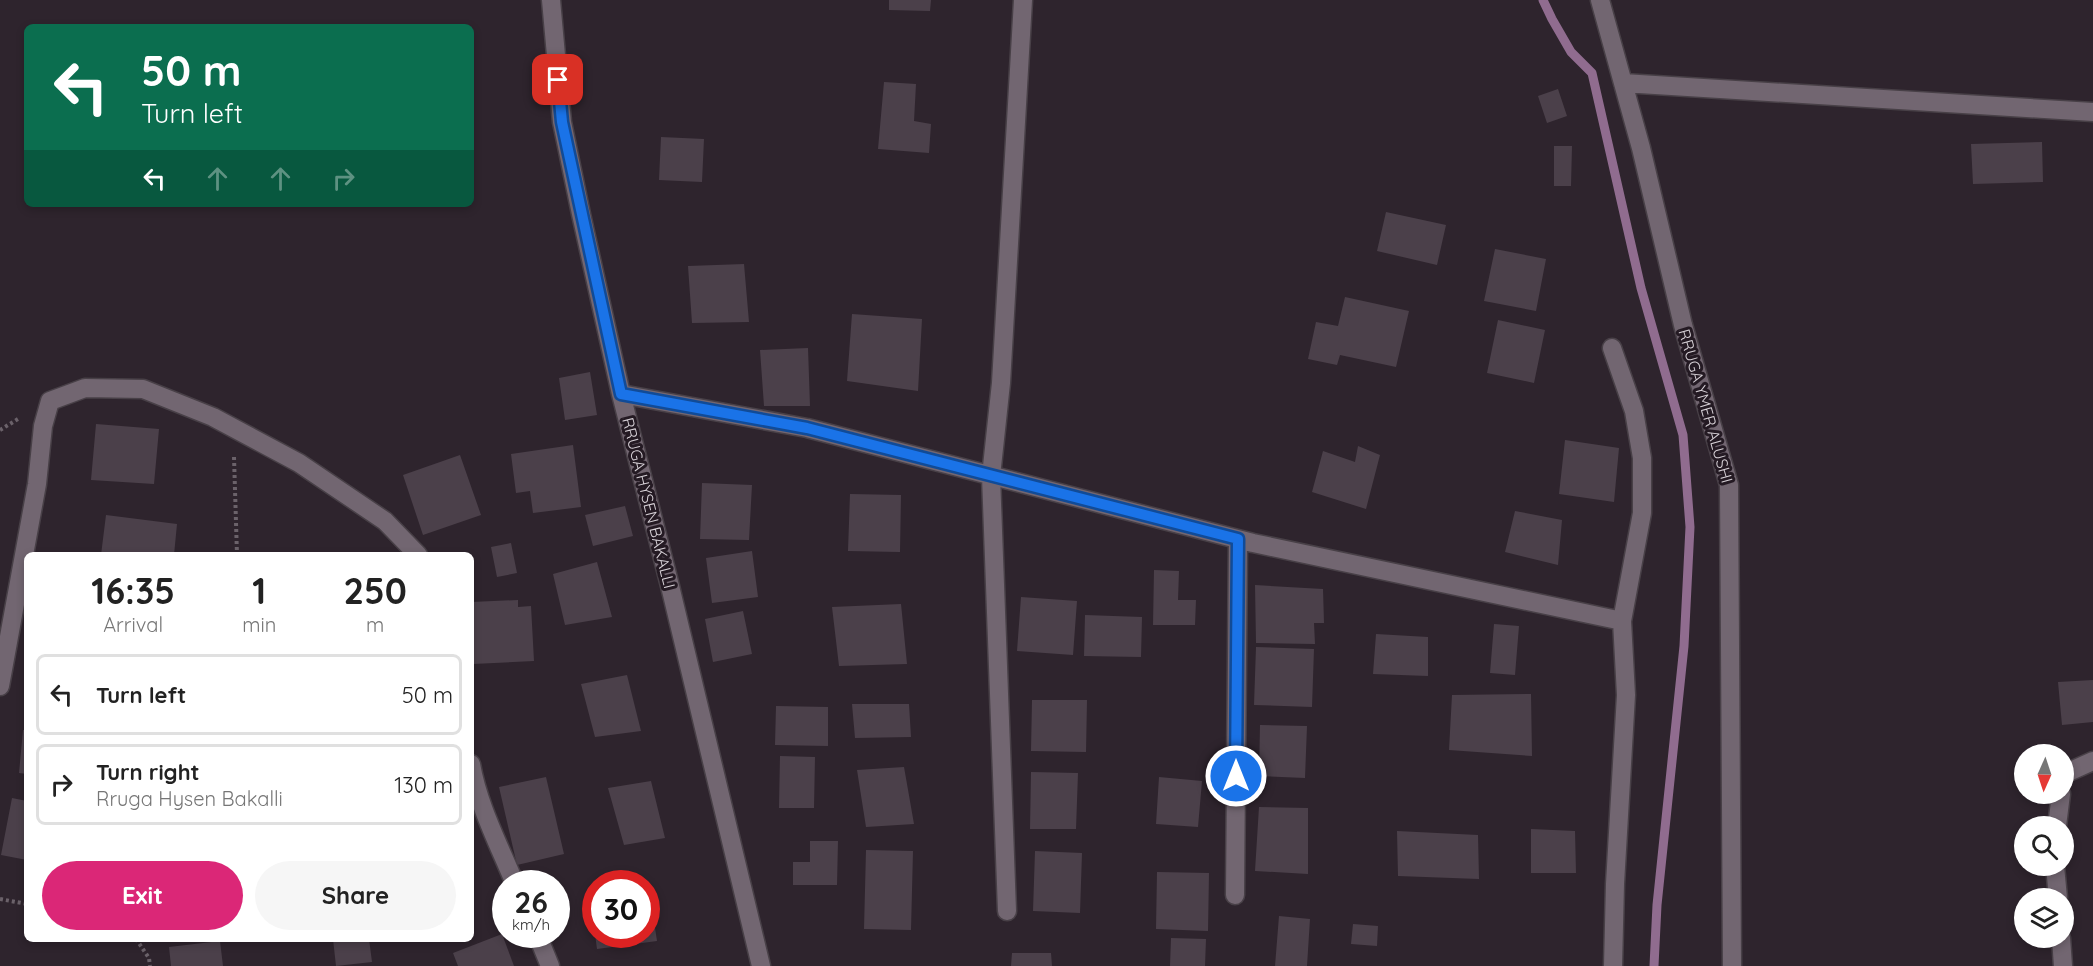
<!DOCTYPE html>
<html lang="en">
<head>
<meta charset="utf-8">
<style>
	:root { --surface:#fff; --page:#f6f6f6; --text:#222; --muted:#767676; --line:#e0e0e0; --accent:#db2777 }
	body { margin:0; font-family:Quicksand,sans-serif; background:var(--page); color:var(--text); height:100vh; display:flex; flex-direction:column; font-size:22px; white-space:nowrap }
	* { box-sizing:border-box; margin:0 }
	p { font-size:20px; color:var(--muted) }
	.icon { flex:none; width:33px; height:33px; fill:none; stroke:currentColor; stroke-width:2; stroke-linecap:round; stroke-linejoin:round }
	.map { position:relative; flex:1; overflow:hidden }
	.details { position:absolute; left:24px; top:552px; width:450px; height:390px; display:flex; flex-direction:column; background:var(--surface); border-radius:9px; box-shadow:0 3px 9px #0003 }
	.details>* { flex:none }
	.banner { position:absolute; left:24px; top:24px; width:450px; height:183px; border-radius:9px; box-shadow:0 3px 9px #0003; background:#0b6e4f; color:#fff; overflow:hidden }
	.needle { width:39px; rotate:183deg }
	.tools { position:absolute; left:2014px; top:744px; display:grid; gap:12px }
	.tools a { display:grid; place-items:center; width:60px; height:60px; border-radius:50%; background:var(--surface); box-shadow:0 3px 9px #0003; font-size:30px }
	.speed { position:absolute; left:492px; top:870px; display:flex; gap:12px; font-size:30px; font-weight:700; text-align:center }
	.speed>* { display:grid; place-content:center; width:78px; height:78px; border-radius:50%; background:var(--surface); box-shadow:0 3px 9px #0003; line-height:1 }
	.speed small { font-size:15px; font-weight:400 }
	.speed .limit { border:9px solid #d22; background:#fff; color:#111 }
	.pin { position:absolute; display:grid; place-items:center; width:51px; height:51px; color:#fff; margin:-26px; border-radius:12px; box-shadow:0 3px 9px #0006 }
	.me { position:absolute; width:66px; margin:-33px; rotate:0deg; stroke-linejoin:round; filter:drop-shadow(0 0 4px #0008) }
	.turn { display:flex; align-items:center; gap:21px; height:126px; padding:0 18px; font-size:27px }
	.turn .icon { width:78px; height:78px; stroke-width:2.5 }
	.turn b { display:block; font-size:42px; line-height:51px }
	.lanes { display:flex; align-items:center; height:57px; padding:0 18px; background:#0003; justify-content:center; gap:30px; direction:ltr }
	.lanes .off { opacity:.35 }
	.eta { display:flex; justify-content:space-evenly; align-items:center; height:102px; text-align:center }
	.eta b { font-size:36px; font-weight:700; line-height:42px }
	.action { display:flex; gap:12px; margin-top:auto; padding:12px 18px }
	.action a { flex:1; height:69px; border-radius:36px; background:var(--accent); color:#fff; font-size:24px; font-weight:700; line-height:69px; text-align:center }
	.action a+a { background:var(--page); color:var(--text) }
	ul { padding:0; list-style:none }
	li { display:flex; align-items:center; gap:18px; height:81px; margin:0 12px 9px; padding:0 6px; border:3px solid var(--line); border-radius:9px }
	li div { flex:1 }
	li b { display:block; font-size:22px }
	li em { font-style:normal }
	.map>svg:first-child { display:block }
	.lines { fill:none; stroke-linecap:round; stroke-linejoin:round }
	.stream { stroke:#906c8f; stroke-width:9 }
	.building { fill:#4b404a }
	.minor-casing { stroke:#484047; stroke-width:21 }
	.path { stroke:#6b626a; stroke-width:4; stroke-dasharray:3 3; stroke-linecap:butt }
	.minor { stroke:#726671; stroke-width:18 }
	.route-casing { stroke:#114b97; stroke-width:15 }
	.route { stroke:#1a73e8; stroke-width:10 }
	.labels { text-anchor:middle; stroke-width:6; stroke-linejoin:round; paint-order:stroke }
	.street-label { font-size:16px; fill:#d7d1d7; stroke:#241a23 }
</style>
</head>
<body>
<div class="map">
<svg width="2093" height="966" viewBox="0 0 2093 966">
	<rect width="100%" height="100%" fill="#2e242d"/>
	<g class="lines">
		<path class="stream" d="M 1543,0 L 1552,19 L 1571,52 L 1592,73 L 1641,288 L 1683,435 L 1690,527 L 1684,646 L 1657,905 L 1654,966"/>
	</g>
	<path class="building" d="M 889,0 L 931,0 L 930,11 L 889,10 Z
		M 884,82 L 916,84 L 914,121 L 931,124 L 929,153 L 878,149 Z
		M 1558,89 L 1567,116 L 1547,123 L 1538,96 Z
		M 661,137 L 704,139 L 702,182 L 659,180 Z
		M 2042,142 L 2043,182 L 1973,184 L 1971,144 Z
		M 1554,146 L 1572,146 L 1571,186 L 1554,186 Z
		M 1386,212 L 1446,225 L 1437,265 L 1377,251 Z
		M 1495,249 L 1546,259 L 1536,311 L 1484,301 Z
		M 744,264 L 749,322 L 692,323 L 688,266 Z
		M 1345,297 L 1409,311 L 1396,367 L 1340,355 L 1337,365 L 1308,359 L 1316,322 L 1338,326 Z
		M 852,314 L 922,319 L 918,391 L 847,381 Z
		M 1498,320 L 1545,330 L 1534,383 L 1487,373 Z
		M 808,348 L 810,406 L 764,406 L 760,350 Z
		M 590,372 L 597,415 L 565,420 L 559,378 Z
		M 96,424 L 159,429 L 154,484 L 91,480 Z
		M 1565,440 L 1619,448 L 1614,502 L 1559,494 Z
		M 573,445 L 581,507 L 533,513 L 530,491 L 516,493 L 511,454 Z
		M 1358,446 L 1380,455 L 1366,509 L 1312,492 L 1323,451 L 1355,462 Z
		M 460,455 L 481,515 L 423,535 L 403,475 Z
		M 702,483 L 752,485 L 749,540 L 700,539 Z
		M 850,494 L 901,495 L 900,552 L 848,551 Z
		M 625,506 L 633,536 L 593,546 L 585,515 Z
		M 1515,511 L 1562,520 L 1558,565 L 1505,552 Z
		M 106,515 L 177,524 L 174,555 L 101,555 Z
		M 511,543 L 517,573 L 497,577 L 491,547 Z
		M 752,551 L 758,597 L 712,603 L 706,558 Z
		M 597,562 L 612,617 L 565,625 L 553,574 Z
		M 1154,570 L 1179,571 L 1178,600 L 1196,600 L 1195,625 L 1153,625 Z
		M 1255,585 L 1323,589 L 1324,623 L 1314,623 L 1315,644 L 1256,643 Z
		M 1021,597 L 1077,601 L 1073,655 L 1017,651 Z
		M 518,600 L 518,607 L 531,606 L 534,661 L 473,664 L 471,602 Z
		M 901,604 L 907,664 L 839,666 L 832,607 Z
		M 743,611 L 752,654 L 713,662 L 705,619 Z
		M 1085,615 L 1142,617 L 1141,657 L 1084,656 Z
		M 1494,624 L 1519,626 L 1515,675 L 1490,673 Z
		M 1376,634 L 1428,637 L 1428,676 L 1373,674 Z
		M 1256,647 L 1314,649 L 1312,707 L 1254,705 Z
		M 627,675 L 641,731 L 595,737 L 581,684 Z
		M 2093,680 L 2093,722 L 2062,725 L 2058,682 Z
		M 1531,694 L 1532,756 L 1449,750 L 1452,695 Z
		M 1032,700 L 1087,700 L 1086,752 L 1031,751 Z
		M 852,704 L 909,704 L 911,737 L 855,738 Z
		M 776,706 L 828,707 L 828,746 L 775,745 Z
		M 1260,725 L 1307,726 L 1305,778 L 1259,776 Z
		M 23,730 L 27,730 L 27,774 L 19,773 Z
		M 780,756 L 815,757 L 814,808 L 779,808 Z
		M 904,767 L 914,824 L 866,827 L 857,770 Z
		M 1031,772 L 1078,773 L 1076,829 L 1030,829 Z
		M 546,777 L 564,854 L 517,865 L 499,787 Z
		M 1159,777 L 1202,781 L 1198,827 L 1156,824 Z
		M 651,781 L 665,838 L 624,845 L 608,788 Z
		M 12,798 L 27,801 L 27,860 L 1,855 Z
		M 1259,807 L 1308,808 L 1308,874 L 1255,871 Z
		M 1531,829 L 1575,831 L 1576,873 L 1531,873 Z
		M 1397,831 L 1478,835 L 1479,879 L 1398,876 Z
		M 810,841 L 838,841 L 837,885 L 793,885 L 793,862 L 810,862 Z
		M 866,850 L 913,851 L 911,930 L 864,929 Z
		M 1035,851 L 1082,853 L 1080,913 L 1033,911 Z
		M 1157,872 L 1209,873 L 1208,931 L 1156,929 Z
		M 646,888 L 649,888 L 657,941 L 597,949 L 595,934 L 646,934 Z
		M 596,895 L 596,927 L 594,928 L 590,896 Z
		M 1279,916 L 1310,919 L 1307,966 L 1275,966 Z
		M 1353,924 L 1378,926 L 1377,946 L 1351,944 Z
		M 502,934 L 514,966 L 458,966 L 453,953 Z
		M 1171,938 L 1206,939 L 1205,966 L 1170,966 Z
		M 333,939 L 369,939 L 372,962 L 336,966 Z
		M 220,941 L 223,966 L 171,966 L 169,947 Z
		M 1012,953 L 1051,953 L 1052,966 L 1011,966 Z"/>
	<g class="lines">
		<g class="minor-casing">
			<path id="minor" d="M 551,0 L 562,122 L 581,214 L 621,394 L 670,586 L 761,966
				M 1600,0 L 1641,148 L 1683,325 L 1729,485 L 1732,966
				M 1623,83 L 2093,112
				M 1612,348 L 1634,411 L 1642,458 L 1642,513 L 1622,621 L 1626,695 L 1615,884 L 1613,966
				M 621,394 L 807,428 L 1253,543 L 1622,621
				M 0,686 L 37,484 L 43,426 L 50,401 L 85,388 L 143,389 L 213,417 L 299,463 L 385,521 L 418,555
				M 471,764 C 478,805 499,845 515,884
				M 2064,774 L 2093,761
				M 2057,826 L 2061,794
				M 2055,866 L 2058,898
				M 1235,895 L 1238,539
				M 1007,911 L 991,476 L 1001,383 L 1023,0
				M 537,934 L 550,966
				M 2061,938 L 2063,966"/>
		</g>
		<path class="path" d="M 0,430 L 18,419
			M 234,457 L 237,555
			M 0,899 L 27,904
			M 136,939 L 149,958 L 150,966"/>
		<use href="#minor" class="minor"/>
	</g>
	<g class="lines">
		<g class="route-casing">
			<path id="route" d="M 558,80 L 562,122 L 621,394 L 807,428 L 1238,539 L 1236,776"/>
		</g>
		<use href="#route" class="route"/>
	</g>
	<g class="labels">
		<g class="street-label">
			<text transform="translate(1706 406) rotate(74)" y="6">RRUGA YMER ALUSHI</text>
			<text transform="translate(649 503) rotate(76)" y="6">RRUGA HYSEN BAKALLI</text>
		</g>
	</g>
</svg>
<div class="tools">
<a><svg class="needle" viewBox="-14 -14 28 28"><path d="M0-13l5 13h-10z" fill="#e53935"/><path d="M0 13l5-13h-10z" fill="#767676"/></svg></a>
<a><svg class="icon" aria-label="search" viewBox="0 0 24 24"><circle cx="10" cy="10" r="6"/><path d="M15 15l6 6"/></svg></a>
<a><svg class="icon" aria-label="layers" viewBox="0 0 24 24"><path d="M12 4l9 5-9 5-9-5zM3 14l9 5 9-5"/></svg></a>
</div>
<div class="speed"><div>26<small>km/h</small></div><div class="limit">30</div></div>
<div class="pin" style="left:558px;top:80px;background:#d93025"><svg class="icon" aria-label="arrive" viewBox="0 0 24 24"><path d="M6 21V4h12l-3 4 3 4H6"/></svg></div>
<svg class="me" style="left:1236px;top:776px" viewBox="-20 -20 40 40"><circle r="17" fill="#1a73e8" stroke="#fff" stroke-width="3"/><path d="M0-11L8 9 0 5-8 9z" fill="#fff"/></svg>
<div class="banner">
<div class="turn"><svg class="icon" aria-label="left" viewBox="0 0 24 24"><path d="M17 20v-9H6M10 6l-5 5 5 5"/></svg><div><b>50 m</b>Turn left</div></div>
<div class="lanes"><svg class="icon" aria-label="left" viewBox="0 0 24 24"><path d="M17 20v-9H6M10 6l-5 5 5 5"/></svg><svg class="icon off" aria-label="ahead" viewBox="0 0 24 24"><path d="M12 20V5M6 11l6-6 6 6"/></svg><svg class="icon off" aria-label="ahead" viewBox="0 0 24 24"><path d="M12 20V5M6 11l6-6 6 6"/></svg><svg class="icon off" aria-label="right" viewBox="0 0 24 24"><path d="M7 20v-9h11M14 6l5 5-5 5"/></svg></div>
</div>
<section class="details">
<div class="eta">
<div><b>16:35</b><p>Arrival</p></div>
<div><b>1</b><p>min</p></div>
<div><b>250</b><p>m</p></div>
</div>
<ul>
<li><svg class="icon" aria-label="left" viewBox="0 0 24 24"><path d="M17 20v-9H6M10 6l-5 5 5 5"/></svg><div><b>Turn left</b></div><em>50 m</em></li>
<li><svg class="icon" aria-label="right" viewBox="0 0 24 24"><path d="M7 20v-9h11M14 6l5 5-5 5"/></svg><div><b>Turn right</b><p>Rruga Hysen Bakalli</p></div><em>130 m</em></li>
</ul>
<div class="action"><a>Exit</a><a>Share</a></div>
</section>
</div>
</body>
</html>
